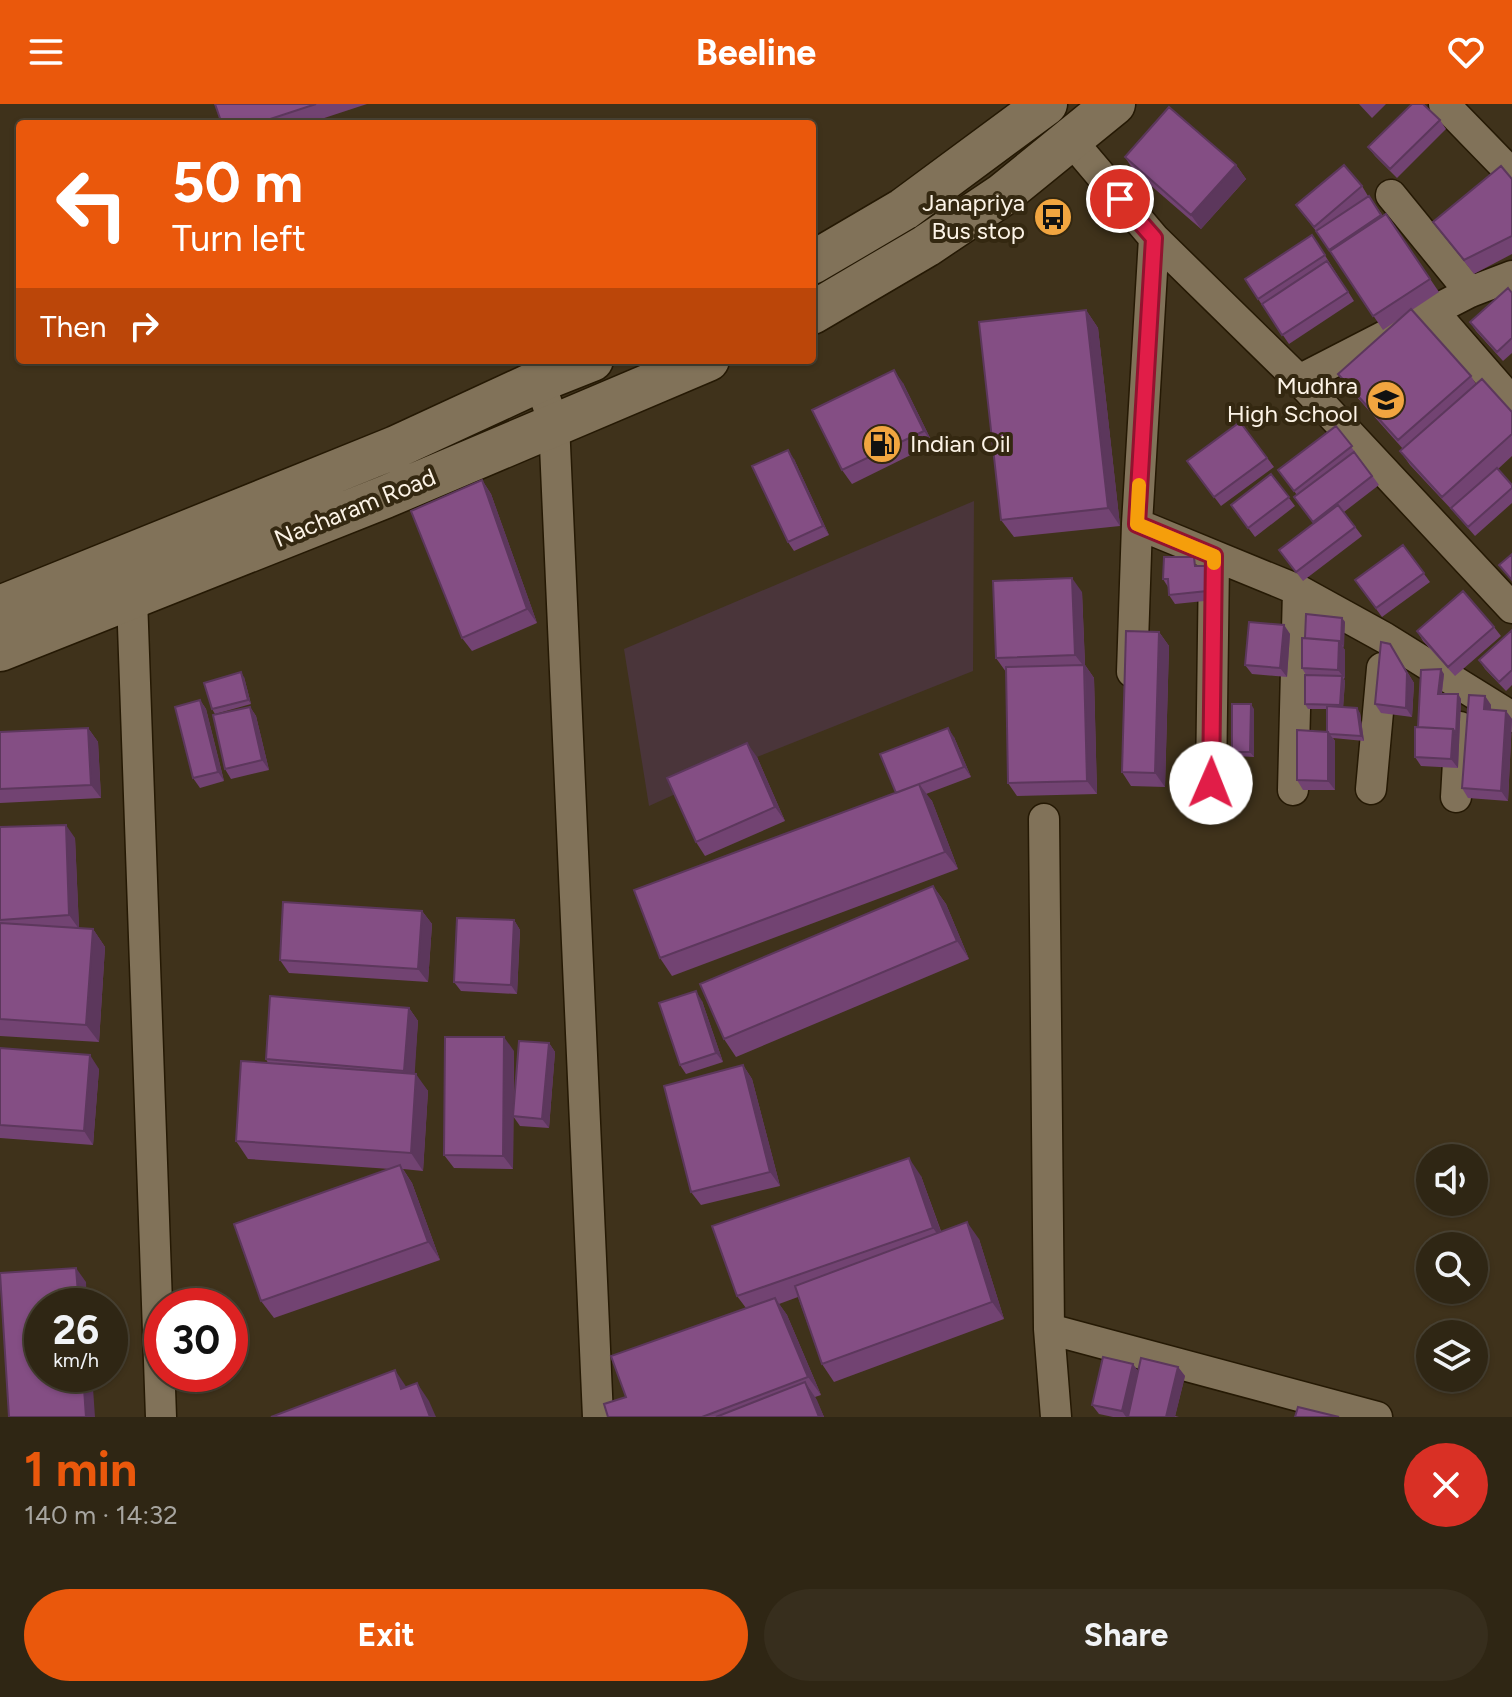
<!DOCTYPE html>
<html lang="en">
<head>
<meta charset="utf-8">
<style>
	:root { --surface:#2f2614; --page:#372e1d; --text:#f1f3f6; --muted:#a7a5a0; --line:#4a4334; --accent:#ea580c }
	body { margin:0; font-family:Figtree,sans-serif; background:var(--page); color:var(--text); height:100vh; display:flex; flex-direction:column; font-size:30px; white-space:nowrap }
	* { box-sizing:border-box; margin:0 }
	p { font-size:26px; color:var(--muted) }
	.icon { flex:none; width:44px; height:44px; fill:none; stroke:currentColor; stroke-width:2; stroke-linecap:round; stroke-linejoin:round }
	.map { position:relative; height:1313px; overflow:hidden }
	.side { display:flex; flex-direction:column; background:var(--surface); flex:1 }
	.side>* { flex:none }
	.guide { position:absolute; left:16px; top:16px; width:800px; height:244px; border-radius:8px; box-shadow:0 2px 6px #0004,0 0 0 2px var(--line); background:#ea580c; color:#fff; overflow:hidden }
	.controls { position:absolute; left:1416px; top:1040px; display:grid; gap:16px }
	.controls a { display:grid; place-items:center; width:72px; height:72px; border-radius:50%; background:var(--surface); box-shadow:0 2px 6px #0004,0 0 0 2px var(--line); font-size:40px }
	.speed { position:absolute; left:24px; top:1184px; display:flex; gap:16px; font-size:40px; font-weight:700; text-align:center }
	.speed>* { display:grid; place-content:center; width:104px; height:104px; border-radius:50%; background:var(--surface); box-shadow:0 2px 6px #0004,0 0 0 2px var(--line); line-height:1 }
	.speed small { font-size:20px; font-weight:400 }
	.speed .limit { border:12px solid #d22; background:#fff; color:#111 }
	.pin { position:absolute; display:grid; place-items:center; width:68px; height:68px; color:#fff; margin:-34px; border:4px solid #fff; border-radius:50%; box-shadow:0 2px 8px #0007 }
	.me { position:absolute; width:88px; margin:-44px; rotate:1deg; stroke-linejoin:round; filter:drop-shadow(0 0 6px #0008) }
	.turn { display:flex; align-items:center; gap:28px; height:168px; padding:0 24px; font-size:36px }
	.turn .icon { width:104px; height:104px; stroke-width:2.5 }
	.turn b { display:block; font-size:56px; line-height:68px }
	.then { display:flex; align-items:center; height:76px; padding:0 24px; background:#0003; gap:16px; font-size:30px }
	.round { display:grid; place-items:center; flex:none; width:84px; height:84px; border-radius:42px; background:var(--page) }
	.summary { display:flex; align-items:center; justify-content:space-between; height:136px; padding:0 24px }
	h1 { font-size:48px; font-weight:700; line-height:60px; color:var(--accent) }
	.button { display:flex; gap:16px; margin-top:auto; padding:16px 24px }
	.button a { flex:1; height:92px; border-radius:48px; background:var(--accent); color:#fff; font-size:32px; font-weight:700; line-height:92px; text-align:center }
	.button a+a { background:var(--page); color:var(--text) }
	header { display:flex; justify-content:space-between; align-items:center; height:104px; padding:0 24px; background:var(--accent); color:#fff; font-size:36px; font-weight:700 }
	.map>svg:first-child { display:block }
	.commercial { fill:#4a353a }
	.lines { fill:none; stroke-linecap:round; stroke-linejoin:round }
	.minor-casing { stroke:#251904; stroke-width:33 }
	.secondary-casing { stroke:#251904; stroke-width:45 }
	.minor { stroke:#817259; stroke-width:30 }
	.secondary { stroke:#817259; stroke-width:42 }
	.wall { fill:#724372 }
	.shaded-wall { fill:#5c375c }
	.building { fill:#844e84; stroke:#5c375c; stroke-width:2 }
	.route-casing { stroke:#92132f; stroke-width:20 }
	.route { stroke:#e11d48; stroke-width:14 }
	.slow { stroke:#f59e0b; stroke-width:14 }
	.labels { text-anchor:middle; stroke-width:8; stroke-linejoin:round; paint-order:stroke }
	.poi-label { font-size:24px; fill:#fcf3e6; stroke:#342811; text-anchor:end }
	.street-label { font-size:24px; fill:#fcf3e6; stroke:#342811 }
</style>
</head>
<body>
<header><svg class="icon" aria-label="menu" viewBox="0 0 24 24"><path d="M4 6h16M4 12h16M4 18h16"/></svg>Beeline<svg class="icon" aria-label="heart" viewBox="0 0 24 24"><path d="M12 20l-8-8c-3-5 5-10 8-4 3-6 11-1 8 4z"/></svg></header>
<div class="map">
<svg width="1512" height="1313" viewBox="0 0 1512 1313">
	<rect width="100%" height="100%" fill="#3f321b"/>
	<path class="commercial" d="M 974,397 L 973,567 L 757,653 L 649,702 L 624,545 Z"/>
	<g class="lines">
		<g class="minor-casing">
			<path id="minor" d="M 1444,0 L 1512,70
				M 1070,35 L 1154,134 L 1299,276 L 1512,504
				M 1391,91 L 1470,188
				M 1433,207 L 1512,298
				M 1299,276 L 1470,188 L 1512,172
				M 539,277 L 554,319 L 598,1313
				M 1137,420 L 1298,486 L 1385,534 L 1512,613
				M 132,494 L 161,1313
				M 1132,568 L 1137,420 L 1154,134
				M 1211,679 L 1214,458
				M 1371,685 L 1382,564
				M 1293,686 L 1298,486
				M 1456,693 L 1460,623
				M 1044,715 L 1049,1225 L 1056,1313
				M 1049,1225 L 1377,1313"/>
		</g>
		<g class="secondary-casing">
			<path id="secondary" d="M 812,159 L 904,105 L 1046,0
				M 812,209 L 926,142 L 1002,91 L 1114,0
				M 0,503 L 396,343 L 539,277 L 592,256
				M 0,546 L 385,393 L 708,256"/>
		</g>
		<use href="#minor" class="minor"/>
		<use href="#secondary" class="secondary"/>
	</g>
	<path class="wall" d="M 215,0 L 367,0 L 306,20 L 222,20 Z
		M 1359,0 L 1386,0 L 1372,14 Z
		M 1440,16 L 1446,25 L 1397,74 L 1375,52 L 1368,43 Z
		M 1125,53 L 1236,61 L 1246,75 L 1201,125 L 1134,67 Z
		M 1512,75 L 1512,150 L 1474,170 L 1433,118 Z
		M 1362,82 L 1368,92 L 1363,96 L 1369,92 L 1383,112 L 1386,110 L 1439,188 L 1412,206 L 1471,272 L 1476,280 L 1512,308 L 1512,352 L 1498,365 L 1512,381 L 1512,399 L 1475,432 L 1452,406 L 1410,361 L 1400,347 L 1403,345 L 1348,283 L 1338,270 L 1402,213 L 1383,226 L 1316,127 L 1296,101 Z
		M 1312,131 L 1354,197 L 1289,240 L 1258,195 Z
		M 1512,189 L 1512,249 L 1503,257 L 1476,227 L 1470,218 Z
		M 1086,206 L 1098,224 L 1120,422 L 1014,433 L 1001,416 Z
		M 903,279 L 933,340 L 852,380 L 842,366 Z
		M 1240,318 L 1274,363 L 1221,402 L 1187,357 Z
		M 1336,322 L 1379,381 L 1344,408 L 1362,432 L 1303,477 L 1286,455 L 1314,420 L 1294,393 L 1297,391 L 1278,366 Z
		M 794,355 L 829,431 L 794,447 L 788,438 Z
		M 1271,370 L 1295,402 L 1255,433 L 1231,401 Z
		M 482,376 L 491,390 L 537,519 L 472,547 L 462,534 Z
		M 1403,441 L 1430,478 L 1382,513 L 1355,476 Z
		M 1200,462 L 1214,471 L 1214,496 L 1175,500 L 1169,491 L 1168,483 L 1163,475 Z
		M 1082,488 L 1085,561 L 1094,574 L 1097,690 L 1017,692 L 1008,679 L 1006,568 L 996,554 Z
		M 1342,514 L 1345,518 L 1343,544 L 1345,546 L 1344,575 L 1345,577 L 1343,603 L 1360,609 L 1364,637 L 1333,634 L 1335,637 L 1335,686 L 1303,686 L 1297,676 L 1327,628 L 1327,605 L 1308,605 L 1305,600 L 1306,571 L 1302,564 L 1305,534 Z
		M 1284,521 L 1290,530 L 1287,573 L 1252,570 L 1245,561 Z
		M 1494,523 L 1501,532 L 1455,572 L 1423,537 L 1417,527 Z
		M 1512,526 L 1512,581 L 1506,587 L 1485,565 L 1479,556 Z
		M 1159,528 L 1169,542 L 1165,683 L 1131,682 L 1122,668 Z
		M 1390,540 L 1414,579 L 1412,613 L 1381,609 L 1375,600 Z
		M 1444,570 L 1442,590 L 1458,590 L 1461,595 L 1458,664 L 1421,662 L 1415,653 L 1418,623 Z
		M 244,573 L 251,600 L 215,610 L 212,605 Z
		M 1485,592 L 1491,601 L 1491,606 L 1506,607 L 1512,615 L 1508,697 L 1468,694 L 1462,684 Z
		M 200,596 L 206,605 L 224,677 L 200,684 L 193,674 Z
		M 250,603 L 256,612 L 269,666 L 231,675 L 225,665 Z
		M 1254,605 L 1254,653 L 1235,652 L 1232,648 Z
		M 88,624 L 98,638 L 101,694 L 0,699 L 0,628 Z
		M 954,633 L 971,673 L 926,690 L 932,697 L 958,765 L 672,872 L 660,854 L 896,689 Z
		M 757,653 L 785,717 L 705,752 L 696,738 Z
		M 0,723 L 75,734 L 79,824 L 93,825 L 105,843 L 99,938 L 0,932 Z
		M 933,782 L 946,800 L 969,855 L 736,953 L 724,935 Z
		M 422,807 L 432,820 L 428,878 L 289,869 L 280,856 Z
		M 514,816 L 520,826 L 517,890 L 461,887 L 454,878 Z
		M 702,897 L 723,958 L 686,970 L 680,961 Z
		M 409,904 L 418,917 L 414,970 L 428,987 L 423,1067 L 403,1065 L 412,1079 L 440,1156 L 274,1214 L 261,1197 L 390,1065 L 248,1055 L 236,1037 L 268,959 L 266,955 Z
		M 549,939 L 555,948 L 549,1024 L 520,1022 L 513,1012 Z
		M 0,944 L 99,965 L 93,1041 L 0,1034 Z
		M 514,947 L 513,1065 L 454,1064 L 444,1051 Z
		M 743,961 L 752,975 L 780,1082 L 701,1101 L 691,1088 Z
		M 921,1072 L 941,1127 L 979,1135 L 1004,1215 L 834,1278 L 822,1260 L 798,1193 L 779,1200 L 787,1211 L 821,1291 L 815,1293 L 824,1313 L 608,1313 L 626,1293 L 746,1204 L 737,1192 Z
		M 1133,1260 L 1138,1267 L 1178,1263 L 1185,1272 L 1175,1312 L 1179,1313 L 1113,1313 L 1099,1310 L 1092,1301 Z"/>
	<path class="shaded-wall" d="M 1236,61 L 1246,75 L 1201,125 L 1191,111 Z
		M 1086,206 L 1098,224 L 1120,422 L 1108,404 Z
		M 894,266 L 903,279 L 933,340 L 924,327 Z
		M 788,346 L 794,355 L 829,431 L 823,422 Z
		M 482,376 L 491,390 L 537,519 L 527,505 Z
		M 1208,462 L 1214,471 L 1214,496 L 1207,487 Z
		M 1072,474 L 1082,488 L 1085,561 L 1094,574 L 1097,690 L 1087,677 L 1085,564 L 1075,551 Z
		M 1342,514 L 1345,518 L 1344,544 L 1341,539 Z
		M 1284,521 L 1290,530 L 1287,573 L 1280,564 Z
		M 1159,528 L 1169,542 L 1165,683 L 1155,669 Z
		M 1339,537 L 1345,546 L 1345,575 L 1338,566 Z
		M 1390,540 L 1414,579 L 1412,613 L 1406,604 Z
		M 1441,565 L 1444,570 L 1441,594 L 1438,590 Z
		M 241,568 L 244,573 L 251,600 L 248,596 Z
		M 1342,572 L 1345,577 L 1343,606 L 1340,601 Z
		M 1458,590 L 1461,595 L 1458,664 L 1451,655 L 1453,625 Z
		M 1485,592 L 1491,601 L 1491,614 L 1484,605 Z
		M 200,596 L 206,605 L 224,677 L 218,668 Z
		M 1251,600 L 1254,605 L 1254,653 L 1250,648 Z
		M 250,603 L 256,612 L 269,666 L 262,656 Z
		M 1357,604 L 1360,609 L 1364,637 L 1361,632 Z
		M 1506,607 L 1512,615 L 1508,697 L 1501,687 Z
		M 88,624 L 98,638 L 101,694 L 91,681 Z
		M 948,624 L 954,633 L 971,673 L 964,663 Z
		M 1328,628 L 1335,637 L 1335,686 L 1328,677 Z
		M 747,639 L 757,653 L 785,717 L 775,703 Z
		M 919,680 L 932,697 L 958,765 L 945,748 Z
		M 66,721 L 75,734 L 79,825 L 69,811 Z
		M 933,782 L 946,800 L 969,855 L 957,837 Z
		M 422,807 L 432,820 L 428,878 L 418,865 Z
		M 514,816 L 520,826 L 517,890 L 511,881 Z
		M 93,825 L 105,843 L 99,938 L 86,921 Z
		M 696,887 L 702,897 L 723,958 L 716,949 Z
		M 409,904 L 418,917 L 414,981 L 404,967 Z
		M 504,933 L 514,947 L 513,1065 L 503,1052 Z
		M 549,939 L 555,948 L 549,1024 L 542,1015 Z
		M 90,951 L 99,965 L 93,1041 L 84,1027 Z
		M 743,961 L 752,975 L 780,1082 L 770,1068 Z
		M 416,970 L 428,987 L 423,1067 L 411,1049 Z
		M 909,1054 L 921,1072 L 946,1142 L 933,1124 Z
		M 400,1061 L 412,1079 L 440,1156 L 428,1138 Z
		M 967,1118 L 979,1135 L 1004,1215 L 992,1198 Z
		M 76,1164 L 86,1178 L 87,1202 L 79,1202 Z
		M 775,1194 L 787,1211 L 821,1291 L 808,1273 Z
		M 1133,1260 L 1139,1269 L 1130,1313 L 1126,1313 L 1122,1307 Z
		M 1178,1263 L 1185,1272 L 1175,1313 L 1166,1313 Z
		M 395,1266 L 407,1284 L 401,1285 Z
		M 83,1270 L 92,1270 L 95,1313 L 86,1313 Z
		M 805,1278 L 817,1296 L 824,1313 L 819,1313 Z
		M 417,1279 L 429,1297 L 436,1313 L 430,1313 Z"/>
	<path class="building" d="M 215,0 L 316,0 L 255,20 L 222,20 Z
		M 1412,0 L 1423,0 L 1440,16 L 1390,65 L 1368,43 Z
		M 1169,3 L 1236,61 L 1191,111 L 1125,53 Z
		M 1344,61 L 1362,82 L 1314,123 L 1296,101 Z
		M 1501,62 L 1512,75 L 1512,132 L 1464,156 L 1433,118 Z
		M 1369,92 L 1381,111 L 1329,146 L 1316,127 Z
		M 1386,110 L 1430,175 L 1373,212 L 1330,147 Z
		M 1312,131 L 1325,151 L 1258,195 L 1245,175 Z
		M 1327,157 L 1348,188 L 1282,231 L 1262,200 Z
		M 1508,184 L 1512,189 L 1512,234 L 1497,248 L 1470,218 Z
		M 1411,205 L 1471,272 L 1398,336 L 1338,270 Z
		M 1086,206 L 1108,404 L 1001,416 L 979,218 Z
		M 894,266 L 924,327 L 842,366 L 812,306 Z
		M 1482,275 L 1512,308 L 1512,330 L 1442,393 L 1400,347 Z
		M 1240,318 L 1267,354 L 1214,393 L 1187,357 Z
		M 1336,322 L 1352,342 L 1294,387 L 1278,366 Z
		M 788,346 L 823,422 L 788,438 L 752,362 Z
		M 1354,348 L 1372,372 L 1313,418 L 1294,393 Z
		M 1497,364 L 1512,381 L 1512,384 L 1468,423 L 1451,404 Z
		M 1271,370 L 1289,393 L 1248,424 L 1231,401 Z
		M 482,376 L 527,505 L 462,534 L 411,407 Z
		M 1338,401 L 1355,423 L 1296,468 L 1279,446 Z
		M 1403,441 L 1424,469 L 1376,504 L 1355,476 Z
		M 1512,450 L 1512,476 L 1499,461 Z
		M 1164,453 L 1194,453 L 1195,462 L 1208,462 L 1207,487 L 1169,491 L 1168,475 L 1163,475 Z
		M 1072,474 L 1075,551 L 996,554 L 993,477 Z
		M 1463,487 L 1494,523 L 1448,563 L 1417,527 Z
		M 1306,510 L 1342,514 L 1341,539 L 1339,537 L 1305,534 Z
		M 1249,518 L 1284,521 L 1280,564 L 1245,561 Z
		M 1512,526 L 1512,566 L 1499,578 L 1479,556 Z
		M 1126,527 L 1159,528 L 1155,669 L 1122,668 Z
		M 1302,534 L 1339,537 L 1338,566 L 1302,564 Z
		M 1381,538 L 1390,540 L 1407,569 L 1406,604 L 1375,600 Z
		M 1084,561 L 1087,677 L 1008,679 L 1006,563 Z
		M 1441,565 L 1438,590 L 1458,590 L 1456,630 L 1453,625 L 1418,623 L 1421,566 Z
		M 241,568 L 248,596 L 212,605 L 204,579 Z
		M 1305,571 L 1342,572 L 1340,601 L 1305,600 Z
		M 1469,591 L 1485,592 L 1484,605 L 1506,607 L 1501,687 L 1462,684 Z
		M 200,596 L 218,668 L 193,674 L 175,603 Z
		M 1232,600 L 1251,600 L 1250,648 L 1232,648 Z
		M 1327,602 L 1357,604 L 1361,632 L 1330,630 L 1327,628 Z
		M 250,603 L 262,656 L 225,665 L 213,611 Z
		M 1415,623 L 1453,625 L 1451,655 L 1415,653 Z
		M 88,624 L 91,681 L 0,685 L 0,628 Z
		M 948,624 L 964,663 L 896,689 L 880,650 Z
		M 1297,626 L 1328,628 L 1328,677 L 1297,676 Z
		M 747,639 L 775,703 L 696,738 L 667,674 Z
		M 919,680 L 945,748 L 660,854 L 634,786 Z
		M 66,721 L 69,811 L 0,816 L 0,723 Z
		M 933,782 L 957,837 L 724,935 L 700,880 Z
		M 283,798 L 422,807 L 418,865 L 280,856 Z
		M 457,814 L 514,816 L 511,881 L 454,878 Z
		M 0,819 L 93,825 L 86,921 L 0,915 Z
		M 696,887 L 716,949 L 680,961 L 659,899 Z
		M 270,892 L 409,904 L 404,967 L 266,955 Z
		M 445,933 L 504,933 L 503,1052 L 444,1051 Z
		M 519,937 L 549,939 L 542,1015 L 513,1012 Z
		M 0,944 L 90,951 L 84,1027 L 0,1021 Z
		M 241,957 L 416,970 L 411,1049 L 236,1037 Z
		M 743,961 L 770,1068 L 691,1088 L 664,982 Z
		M 909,1054 L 933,1124 L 737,1192 L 712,1122 Z
		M 400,1061 L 428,1138 L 261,1197 L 234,1120 Z
		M 967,1118 L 992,1198 L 822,1260 L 795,1182 Z
		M 76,1164 L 79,1202 L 42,1202 L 42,1270 L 83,1270 L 86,1313 L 9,1313 L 0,1169 Z
		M 775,1194 L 808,1273 L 702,1313 L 608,1313 L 604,1300 L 626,1293 L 611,1252 Z
		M 1103,1253 L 1133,1260 L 1122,1307 L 1092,1301 Z
		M 1141,1254 L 1178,1263 L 1166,1313 L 1128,1313 Z
		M 395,1266 L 401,1285 L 417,1279 L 430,1313 L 271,1313 Z
		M 805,1278 L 819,1313 L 716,1313 Z
		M 1298,1303 L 1339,1313 L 1295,1313 Z"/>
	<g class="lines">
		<g class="route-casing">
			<path id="route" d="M 1120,95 L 1154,134 L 1137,420 L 1214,452 L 1211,679"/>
		</g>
		<use href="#route" class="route"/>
		<path class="slow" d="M 1139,381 L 1137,420 L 1214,452 L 1214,459"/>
	</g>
	<defs>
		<g id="bus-disc" transform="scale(2)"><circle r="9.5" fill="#f1a540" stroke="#342811"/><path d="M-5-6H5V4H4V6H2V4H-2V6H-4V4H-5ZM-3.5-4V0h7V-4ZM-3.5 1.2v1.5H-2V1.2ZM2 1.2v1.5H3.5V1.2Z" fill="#111"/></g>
		<g id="school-disc" transform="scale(2)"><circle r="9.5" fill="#f1a540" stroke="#342811"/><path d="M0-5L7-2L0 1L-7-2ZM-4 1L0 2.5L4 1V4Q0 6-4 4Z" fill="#111"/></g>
		<g id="fuel-disc" transform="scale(2)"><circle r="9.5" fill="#f1a540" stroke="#342811"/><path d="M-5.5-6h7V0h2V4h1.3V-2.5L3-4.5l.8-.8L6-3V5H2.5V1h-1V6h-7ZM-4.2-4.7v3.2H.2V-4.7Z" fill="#111"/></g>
	</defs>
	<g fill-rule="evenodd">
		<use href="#bus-disc" x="1053" y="113"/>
		<use href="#school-disc" x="1386" y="296"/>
		<use href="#fuel-disc" x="882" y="340"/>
	</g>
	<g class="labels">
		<g class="poi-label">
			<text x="1025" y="107">Janapriya<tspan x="1025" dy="28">Bus stop</tspan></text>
			<text x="1358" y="290">Mudhra<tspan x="1358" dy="28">High School</tspan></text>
			<text x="910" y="348" text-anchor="start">Indian Oil</text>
		</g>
		<g class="street-label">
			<text transform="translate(355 404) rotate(-22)" y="8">Nacharam Road</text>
		</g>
	</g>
</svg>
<div class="controls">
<a><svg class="icon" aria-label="sound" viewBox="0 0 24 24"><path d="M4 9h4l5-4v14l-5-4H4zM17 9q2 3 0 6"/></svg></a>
<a><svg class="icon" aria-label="search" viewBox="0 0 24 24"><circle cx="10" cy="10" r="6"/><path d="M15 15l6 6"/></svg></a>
<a><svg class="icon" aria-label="layers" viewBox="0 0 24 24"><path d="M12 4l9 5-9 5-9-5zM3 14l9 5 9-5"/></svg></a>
</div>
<div class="speed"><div>26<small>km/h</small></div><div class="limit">30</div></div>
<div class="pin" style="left:1120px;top:95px;background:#d93025"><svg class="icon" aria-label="arrive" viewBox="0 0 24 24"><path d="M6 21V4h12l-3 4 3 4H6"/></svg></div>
<svg class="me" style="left:1211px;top:679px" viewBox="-20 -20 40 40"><circle r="19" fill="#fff"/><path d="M0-13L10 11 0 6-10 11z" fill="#e11d48"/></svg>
<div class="guide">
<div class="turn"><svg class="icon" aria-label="left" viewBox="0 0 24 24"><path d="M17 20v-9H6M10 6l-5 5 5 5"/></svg><div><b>50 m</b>Turn left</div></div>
<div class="then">Then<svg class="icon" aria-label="right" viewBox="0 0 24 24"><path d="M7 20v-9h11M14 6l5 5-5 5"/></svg></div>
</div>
</div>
<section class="side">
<div class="summary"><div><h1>1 min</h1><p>140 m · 14:32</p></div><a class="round" style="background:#d93025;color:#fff"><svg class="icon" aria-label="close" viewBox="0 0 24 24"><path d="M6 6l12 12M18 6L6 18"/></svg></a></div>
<div class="button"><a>Exit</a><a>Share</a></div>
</section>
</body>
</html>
